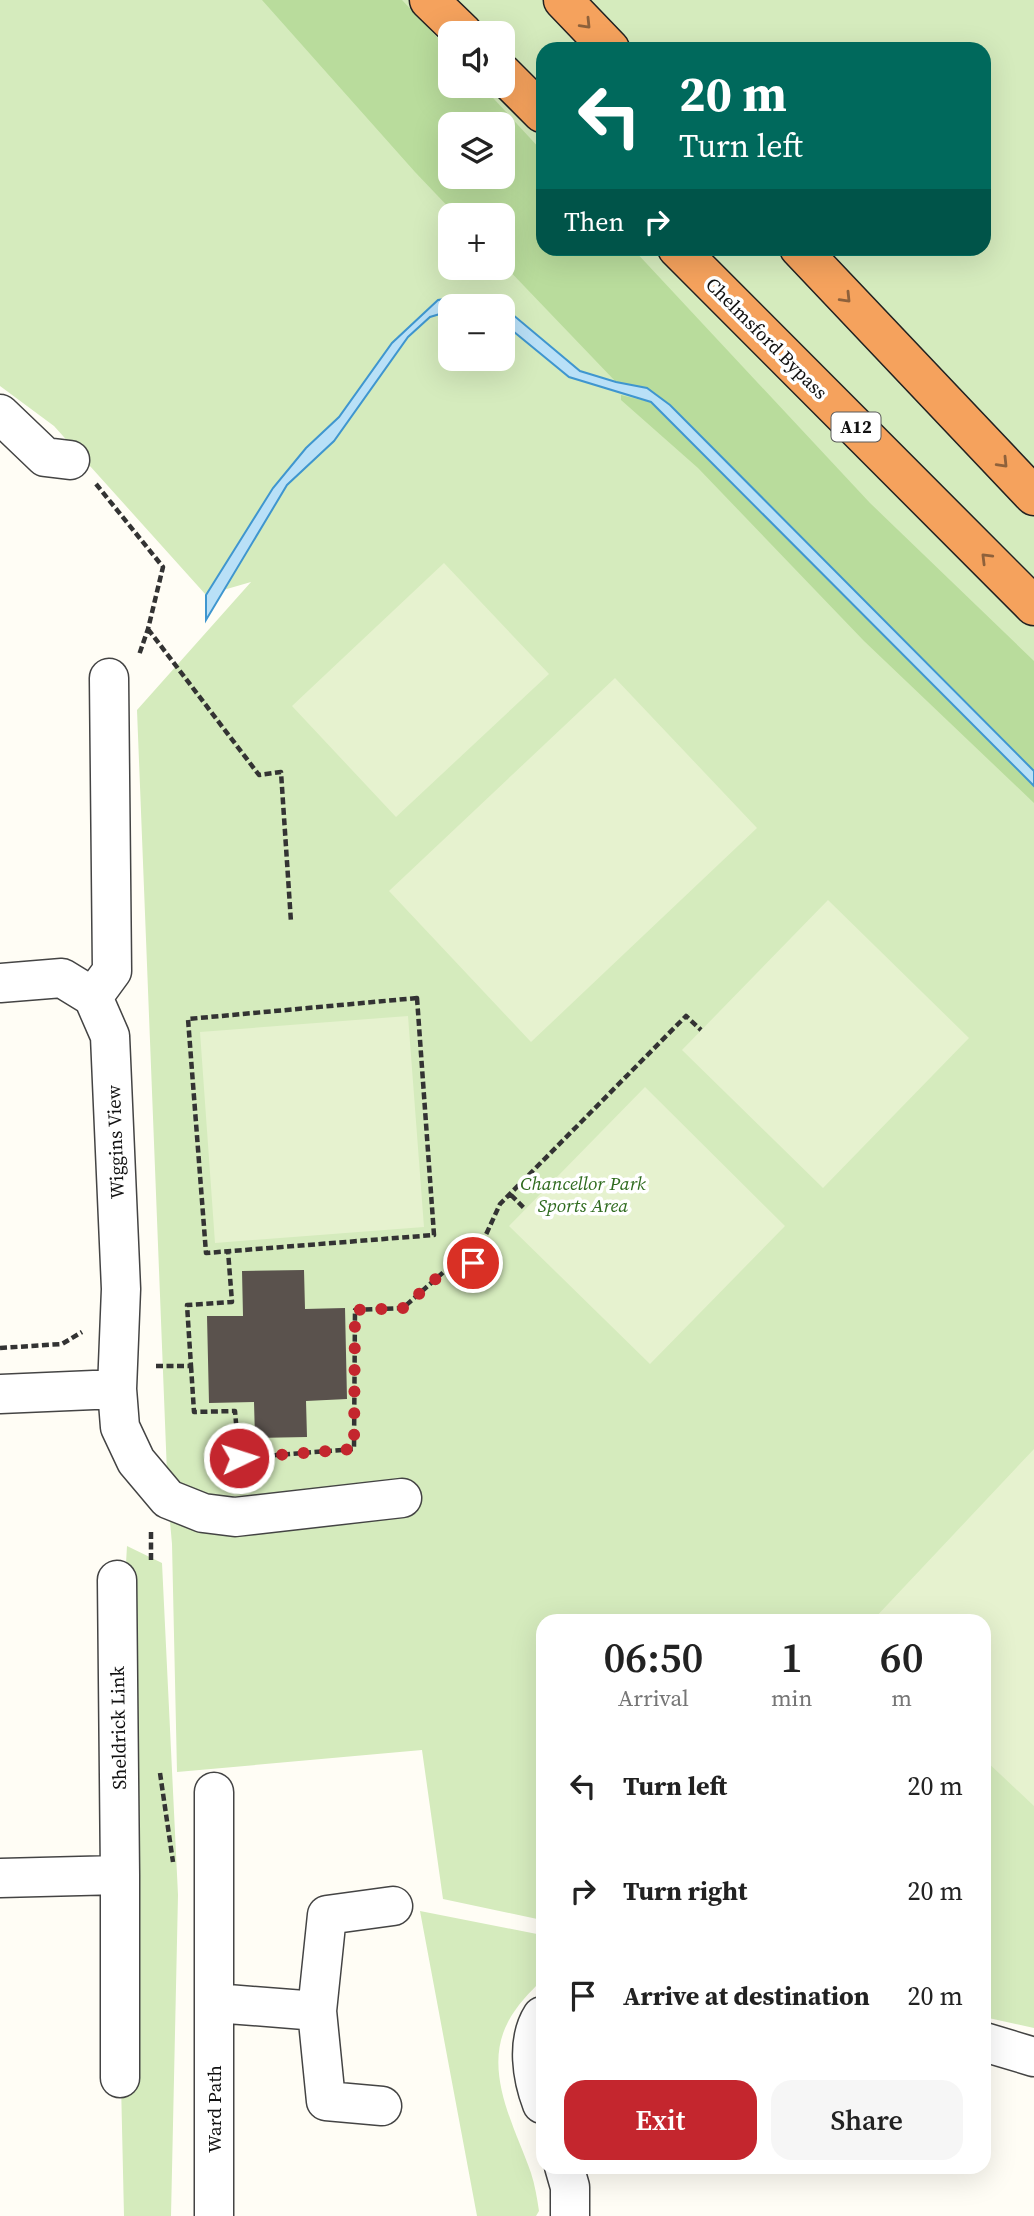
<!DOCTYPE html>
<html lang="en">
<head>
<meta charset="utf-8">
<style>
	:root { --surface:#fff; --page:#f6f6f6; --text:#222; --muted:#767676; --accent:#c4262e }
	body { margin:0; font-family:"Source Serif 4",serif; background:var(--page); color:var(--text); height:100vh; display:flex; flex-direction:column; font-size:26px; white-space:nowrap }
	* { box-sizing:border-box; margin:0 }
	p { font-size:23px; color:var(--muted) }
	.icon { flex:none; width:38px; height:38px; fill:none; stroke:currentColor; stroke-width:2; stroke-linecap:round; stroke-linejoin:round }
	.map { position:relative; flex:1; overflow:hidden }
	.sheet { position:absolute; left:536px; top:1614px; width:455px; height:560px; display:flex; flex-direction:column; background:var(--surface); border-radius:21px; box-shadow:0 7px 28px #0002 }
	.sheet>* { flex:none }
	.hud { position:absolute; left:536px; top:42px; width:455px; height:214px; border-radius:21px; box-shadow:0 7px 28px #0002; background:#00695c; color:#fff; overflow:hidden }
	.fabs { position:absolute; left:438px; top:21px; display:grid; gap:14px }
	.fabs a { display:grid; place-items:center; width:77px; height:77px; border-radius:14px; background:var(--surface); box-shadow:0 7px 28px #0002; font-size:35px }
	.pin { position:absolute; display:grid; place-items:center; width:60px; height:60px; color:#fff; margin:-30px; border:4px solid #fff; border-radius:50%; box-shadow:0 2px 7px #0007 }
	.me { position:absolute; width:77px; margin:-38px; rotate:86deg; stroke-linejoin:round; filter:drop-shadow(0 0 5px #0008) }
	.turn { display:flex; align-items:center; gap:24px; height:147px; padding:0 28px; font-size:32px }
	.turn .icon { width:91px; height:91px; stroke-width:2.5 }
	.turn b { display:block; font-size:49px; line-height:60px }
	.then { display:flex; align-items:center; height:66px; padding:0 28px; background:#0003; gap:14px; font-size:26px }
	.eta { display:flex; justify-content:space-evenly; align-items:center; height:119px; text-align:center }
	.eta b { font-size:42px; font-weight:600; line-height:49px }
	.cta { display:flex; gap:14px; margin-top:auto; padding:14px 28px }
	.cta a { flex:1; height:80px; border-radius:21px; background:var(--accent); color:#fff; font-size:28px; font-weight:600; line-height:80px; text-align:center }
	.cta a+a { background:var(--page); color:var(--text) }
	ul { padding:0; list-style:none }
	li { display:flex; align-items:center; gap:21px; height:105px; padding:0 28px }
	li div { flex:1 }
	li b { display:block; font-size:26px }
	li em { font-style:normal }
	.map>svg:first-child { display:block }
	.green { fill:#d5ebbd; fill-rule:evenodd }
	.forest { fill:#b9dc9c; fill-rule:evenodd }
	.pitch { fill:#e6f2cf }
	.water { fill:#b9e0f7; stroke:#3f96cf; stroke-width:2 }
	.building { fill:#5a524d }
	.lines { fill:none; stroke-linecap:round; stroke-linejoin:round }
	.minor-casing { stroke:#444; stroke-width:41 }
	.highway-casing { stroke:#222; stroke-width:41 }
	.path { stroke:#333; stroke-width:4.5; stroke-dasharray:7 3.5; stroke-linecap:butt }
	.minor { stroke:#fff; stroke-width:38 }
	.highway { stroke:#f5a25d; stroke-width:38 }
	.oneway { stroke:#8e613b }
	.route { stroke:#c4262e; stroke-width:12; stroke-dasharray:0 21.6 }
	.labels { text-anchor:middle; stroke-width:7; stroke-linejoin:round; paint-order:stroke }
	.shield { fill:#fff; stroke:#585858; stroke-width:2 }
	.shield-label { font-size:18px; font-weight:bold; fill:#111 }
	.street-label { font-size:19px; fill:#111; stroke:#fff }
	.park-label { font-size:19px; font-style:italic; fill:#2f6b1f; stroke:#fff }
</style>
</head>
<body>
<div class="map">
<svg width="1034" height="2216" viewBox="0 0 1034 2216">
	<rect width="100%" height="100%" fill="#fffdf5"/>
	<path class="green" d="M 0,0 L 1034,0 L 1034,2028 L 984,2017 L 984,1620 L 542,1620 L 542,1920 L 443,1899 L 422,1750 L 177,1772 L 172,1544 L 168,1499 L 137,710 L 251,582 L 206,595 L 54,426 L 0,386 ZM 450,33 L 502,33 L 502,86 L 450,86 ZM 542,49 L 984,49 L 984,248 L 542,248 ZM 450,124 L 502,124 L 502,177 L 450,177 ZM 450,215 L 502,215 L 502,268 L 450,268 ZM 450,306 L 502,306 L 502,359 L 450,359 Z
		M 127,1546 L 162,1563 L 178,1895 L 171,2216 L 124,2216 L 114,1772 Z
		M 420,1911 L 542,1935 L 542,1980 C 530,1992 516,2006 508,2022 C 482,2071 515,2127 531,2173 C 535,2185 537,2198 539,2211 L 536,2216 L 477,2216 Z"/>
	<path class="forest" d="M 262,0 L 402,0 L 450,51 L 450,86 L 482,86 L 542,151 L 542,248 L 633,249 L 870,503 L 1034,661 L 1034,771 L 670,405 L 647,388 L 616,382 L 502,263 L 502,215 L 456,215 L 415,172 ZM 450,124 L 502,124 L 502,177 L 450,177 Z
		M 621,395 L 650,402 L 1034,786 L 1034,803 L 864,641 L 698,468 L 621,400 Z"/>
	<path class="pitch" d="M 444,563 L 549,674 L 396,817 L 292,706 Z
		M 615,678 L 757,828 L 531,1042 L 389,891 Z
		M 828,900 L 969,1038 L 823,1188 L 682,1050 Z
		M 408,1016 L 424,1227 L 215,1243 L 200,1032 Z
		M 645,1087 L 785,1226 L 650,1364 L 509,1226 Z
		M 1034,1449 L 1034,1806 L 984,1759 L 984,1620 L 873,1620 Z"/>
	<path class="water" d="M 466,296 L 486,301 L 497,306 L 450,306 L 450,311 L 430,317 L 408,337 L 334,441 L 287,485 L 206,620 L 206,595 L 273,488 L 306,448 L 339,417 L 392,343 L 438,300 Z
		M 502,309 L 512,314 L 580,371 L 616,382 L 647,388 L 670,405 L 1034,771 L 1034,786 L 651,402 L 569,377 L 502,322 Z"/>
	<path class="building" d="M 304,1270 L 305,1309 L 345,1308 L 347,1399 L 306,1401 L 307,1437 L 255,1438 L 254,1402 L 209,1403 L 207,1316 L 243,1316 L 242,1271 Z"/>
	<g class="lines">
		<g class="minor-casing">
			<path id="minor" d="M 0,414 L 45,457 L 70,460
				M 0,983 L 62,978 L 93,997 L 110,1036 L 121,1289 L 117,1389 L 120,1427 L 136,1461 L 168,1499 L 203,1513 L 235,1517 L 402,1498
				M 93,997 L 112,971 L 109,678
				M 0,1394 L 117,1389
				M 120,1875 L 120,2078
				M 0,1878 L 120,1875 L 117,1580
				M 215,2003 L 317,2011 L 327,1915 L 393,1906
				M 317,2011 L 326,2101 L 382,2106
				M 542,2016 C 526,2041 532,2078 542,2104
				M 984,2042 L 1034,2057
				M 564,2166 L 570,2187 L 570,2216
				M 214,2216 L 214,1792"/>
		</g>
		<g class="highway-casing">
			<path id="highway" d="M 429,0 L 463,33
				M 563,0 L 610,49
				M 502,73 L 542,113
				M 677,248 L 1034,606
				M 799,248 L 1034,496"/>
		</g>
		<path class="path" d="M 96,484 L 163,567 L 148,629 L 139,655
			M 148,629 L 259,775 L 281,772 L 291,922
			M 417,998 L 434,1235 L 206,1253 L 188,1019 Z
			M 511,1195 L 525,1209
			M 0,1348 L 62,1344 L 82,1332
			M 156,1366 L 191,1366 L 187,1305 L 232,1302 L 228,1251
			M 191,1366 L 194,1412 L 235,1411 L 239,1458 L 354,1449 L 355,1310 L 403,1308 L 456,1261 L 473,1263 L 500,1204 L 686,1016 L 701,1030
			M 151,1532 L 151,1562
			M 160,1773 L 173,1862"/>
		<use href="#minor" class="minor"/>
		<use href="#highway" class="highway"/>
	</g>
	<defs><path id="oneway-chevron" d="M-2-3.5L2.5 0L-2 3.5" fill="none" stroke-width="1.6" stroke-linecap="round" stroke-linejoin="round" transform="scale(1.75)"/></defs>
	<g class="oneway">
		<use href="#oneway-chevron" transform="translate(586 24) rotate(46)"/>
		<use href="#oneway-chevron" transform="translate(846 298) rotate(46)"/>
		<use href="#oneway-chevron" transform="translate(1003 463) rotate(46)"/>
		<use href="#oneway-chevron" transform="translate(986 558) rotate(-135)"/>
	</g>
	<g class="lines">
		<path class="route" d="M 239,1458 L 354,1449 L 355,1310 L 403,1308 L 456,1261 L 473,1263"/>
	</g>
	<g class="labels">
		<rect class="shield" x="831.5" y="412.5" width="49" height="29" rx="5"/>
		<g class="shield-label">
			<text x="856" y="433">A12</text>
		</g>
		<g class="street-label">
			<text transform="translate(767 338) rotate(45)" y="7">Chelmsford Bypass</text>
			<text transform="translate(115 1142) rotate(-92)" y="7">Wiggins View</text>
			<text transform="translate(118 1728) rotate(-91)" y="7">Sheldrick Link</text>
			<text transform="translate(214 2109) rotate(-90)" y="7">Ward Path</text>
		</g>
		<g class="park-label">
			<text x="583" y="1190">Chancellor Park<tspan x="583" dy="22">Sports Area</tspan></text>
		</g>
	</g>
</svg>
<div class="fabs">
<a><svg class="icon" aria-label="sound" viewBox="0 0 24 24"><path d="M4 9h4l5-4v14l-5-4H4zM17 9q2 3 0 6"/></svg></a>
<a><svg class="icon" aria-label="layers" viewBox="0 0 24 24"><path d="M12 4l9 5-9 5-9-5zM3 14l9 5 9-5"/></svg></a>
<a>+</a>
<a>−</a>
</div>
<div class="pin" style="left:473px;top:1263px;background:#d93025"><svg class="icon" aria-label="arrive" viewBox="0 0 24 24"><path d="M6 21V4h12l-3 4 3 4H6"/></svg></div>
<svg class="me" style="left:239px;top:1458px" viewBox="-20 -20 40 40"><circle r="17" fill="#c4262e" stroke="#fff" stroke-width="3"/><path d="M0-11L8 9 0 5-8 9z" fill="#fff"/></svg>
<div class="hud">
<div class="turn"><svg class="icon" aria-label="left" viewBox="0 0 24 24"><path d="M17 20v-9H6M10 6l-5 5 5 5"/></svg><div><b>20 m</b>Turn left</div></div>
<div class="then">Then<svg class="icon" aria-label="right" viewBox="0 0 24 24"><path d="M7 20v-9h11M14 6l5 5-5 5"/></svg></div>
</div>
<section class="sheet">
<div class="eta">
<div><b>06:50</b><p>Arrival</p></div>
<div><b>1</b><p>min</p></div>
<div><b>60</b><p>m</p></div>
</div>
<ul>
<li><svg class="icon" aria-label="left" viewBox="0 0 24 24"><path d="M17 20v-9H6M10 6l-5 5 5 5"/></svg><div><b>Turn left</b></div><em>20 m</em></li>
<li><svg class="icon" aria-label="right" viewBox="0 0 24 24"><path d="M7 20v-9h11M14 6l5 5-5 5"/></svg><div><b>Turn right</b></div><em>20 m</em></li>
<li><svg class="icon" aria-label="arrive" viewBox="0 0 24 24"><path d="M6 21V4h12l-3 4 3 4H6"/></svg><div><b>Arrive at destination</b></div><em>20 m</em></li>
</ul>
<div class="cta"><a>Exit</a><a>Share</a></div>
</section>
</div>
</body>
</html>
